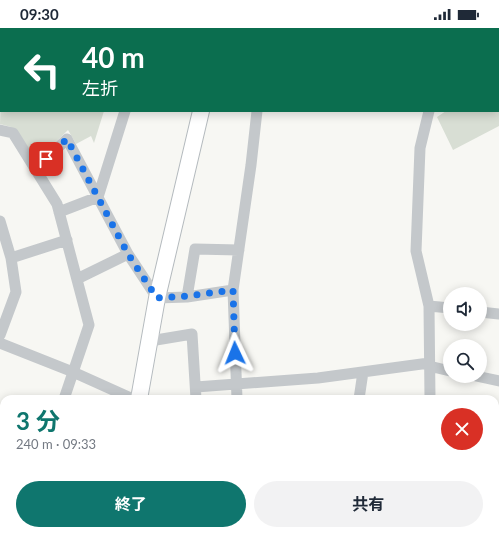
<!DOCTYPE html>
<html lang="ja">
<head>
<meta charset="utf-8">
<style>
	:root { --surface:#fff; --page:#f2f2f3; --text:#1f2937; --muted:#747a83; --accent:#0f766e }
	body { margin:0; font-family:Lato,"Noto Sans JP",sans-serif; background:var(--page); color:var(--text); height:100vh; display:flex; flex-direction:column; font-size:15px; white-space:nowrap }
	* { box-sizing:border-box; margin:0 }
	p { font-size:13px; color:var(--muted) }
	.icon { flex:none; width:22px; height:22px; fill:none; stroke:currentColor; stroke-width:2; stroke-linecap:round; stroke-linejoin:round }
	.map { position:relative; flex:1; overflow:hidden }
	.sheet { position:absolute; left:0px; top:367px; width:499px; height:140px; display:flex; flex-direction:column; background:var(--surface); border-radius:12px 12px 0 0; box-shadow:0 2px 10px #0003 }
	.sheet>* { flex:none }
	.top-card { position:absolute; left:0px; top:0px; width:499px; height:84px; box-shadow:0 2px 10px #0003; background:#0b6e4f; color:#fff; overflow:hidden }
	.controls { position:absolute; left:443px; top:259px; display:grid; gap:8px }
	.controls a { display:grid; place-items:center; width:44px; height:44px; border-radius:50%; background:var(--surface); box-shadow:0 2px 10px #0003; font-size:20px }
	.pin { position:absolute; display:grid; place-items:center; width:34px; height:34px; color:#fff; margin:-17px; border-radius:8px; box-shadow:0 2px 6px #0006 }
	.me { position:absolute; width:44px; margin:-22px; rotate:358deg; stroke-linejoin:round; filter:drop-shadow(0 0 3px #0008) }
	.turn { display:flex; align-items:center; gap:14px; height:84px; padding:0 16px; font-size:18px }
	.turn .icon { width:52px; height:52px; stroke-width:2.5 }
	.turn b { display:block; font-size:28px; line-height:34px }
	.round { display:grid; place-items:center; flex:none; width:42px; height:42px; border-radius:21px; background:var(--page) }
	.head { display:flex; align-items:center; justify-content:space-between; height:68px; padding:0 16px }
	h1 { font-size:24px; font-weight:700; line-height:30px; color:var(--accent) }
	.button { display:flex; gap:8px; margin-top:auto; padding:8px 16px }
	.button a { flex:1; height:46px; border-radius:24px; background:var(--accent); color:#fff; font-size:16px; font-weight:700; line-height:46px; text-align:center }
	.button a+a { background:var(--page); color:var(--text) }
	.status { display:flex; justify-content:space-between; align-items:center; height:28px; padding:0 20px; background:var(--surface); direction:ltr }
	.status svg { height:11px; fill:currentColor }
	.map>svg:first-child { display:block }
	.green { fill:#d8ded4 }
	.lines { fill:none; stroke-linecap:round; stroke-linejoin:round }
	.secondary-casing { stroke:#b4babe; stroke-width:18 }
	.highway-casing { stroke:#b7babd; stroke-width:23 }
	.street { stroke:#c4c8cb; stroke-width:11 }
	.secondary { stroke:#fff; stroke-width:16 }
	.highway { stroke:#fff; stroke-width:21 }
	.route { stroke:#1a73e8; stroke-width:7; stroke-dasharray:0 12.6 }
</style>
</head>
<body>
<div class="status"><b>09:30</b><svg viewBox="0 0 49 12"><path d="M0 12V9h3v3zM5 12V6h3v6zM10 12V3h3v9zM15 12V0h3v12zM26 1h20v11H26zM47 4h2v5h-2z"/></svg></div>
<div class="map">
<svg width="499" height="507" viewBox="0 0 499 507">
	<rect width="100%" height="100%" fill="#f7f7f3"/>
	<path class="green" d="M 498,53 L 499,53 L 499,98 L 453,122 L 437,89 L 446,83 L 498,83 Z
		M 1,62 L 1,83 L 104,83 L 94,115 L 91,108 L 76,116 L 68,102 L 35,134 L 11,99 L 0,96 Z
		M 369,503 L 388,503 L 410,507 L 368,507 Z"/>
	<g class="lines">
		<g class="secondary-casing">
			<path id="secondary" d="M 220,1 L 220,0
				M 139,371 L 157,270 L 201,83
				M 112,507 L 113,503"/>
		</g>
		<g class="highway-casing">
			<path id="highway" d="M 0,448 L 4,449
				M 0,468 L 4,469
				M 86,503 L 96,507
				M 135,503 L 145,507"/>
		</g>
		<path class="street" d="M 71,0 L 74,1
			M 150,0 L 151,1
			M 246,0 L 247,1
			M 454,0 L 455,1
			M 13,1 L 14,0
			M 88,1 L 88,0
			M 292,1 L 293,0
			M 464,1 L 464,0
			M 0,51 L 1,47
			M 498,51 L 499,50
			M 429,83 L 420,120 L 416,223 L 429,278 L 430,371
			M 0,102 L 13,105 L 57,176 L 89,297 L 64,371
			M 35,141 L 67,111 L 128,226 L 157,270 L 187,269 L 233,262
			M 59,184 L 98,169 L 125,83
			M 0,193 L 11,230 L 16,264 L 0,307
			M 11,230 L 67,212
			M 77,251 L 128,226
			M 187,269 L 195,221 L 239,222
			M 429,278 L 450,280
			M 480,284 L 499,286
			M 150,313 L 192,306 L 196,371
			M 0,315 L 73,344 L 133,371
			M 429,338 L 450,343
			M 476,348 L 499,353
			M 196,359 L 318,350 L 429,335
			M 237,371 L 233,262 L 251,137 L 257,83
			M 359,371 L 363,344
			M 0,393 L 4,395
			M 244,503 L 245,507
			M 407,503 L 426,507
			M 434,503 L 434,507
			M 33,507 L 34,503
			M 182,507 L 184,503"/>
		<use href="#secondary" class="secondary"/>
		<use href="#highway" class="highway"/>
	</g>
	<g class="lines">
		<path class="route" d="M 46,131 L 67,111 L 128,226 L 157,270 L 187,268 L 233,262 L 235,325"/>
	</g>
</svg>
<div class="controls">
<a><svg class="icon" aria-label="sound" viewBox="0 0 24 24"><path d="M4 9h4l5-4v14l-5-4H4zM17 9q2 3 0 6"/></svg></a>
<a><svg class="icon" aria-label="search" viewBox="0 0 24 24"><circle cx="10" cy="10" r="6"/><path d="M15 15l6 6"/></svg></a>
</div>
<div class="pin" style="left:46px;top:131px;background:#d93025"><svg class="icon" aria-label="arrive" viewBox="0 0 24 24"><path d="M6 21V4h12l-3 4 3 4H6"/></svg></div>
<svg class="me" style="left:235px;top:325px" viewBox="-20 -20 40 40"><path d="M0-17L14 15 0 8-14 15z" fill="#1a73e8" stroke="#fff" stroke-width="4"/></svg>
<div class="top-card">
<div class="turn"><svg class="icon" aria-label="left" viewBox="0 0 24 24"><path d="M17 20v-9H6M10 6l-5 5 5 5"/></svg><div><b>40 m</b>左折</div></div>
</div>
<section class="sheet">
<div class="head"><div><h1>3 分</h1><p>240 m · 09:33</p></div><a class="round" style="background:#d93025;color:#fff"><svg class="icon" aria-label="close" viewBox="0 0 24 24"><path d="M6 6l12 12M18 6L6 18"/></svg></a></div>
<div class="button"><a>終了</a><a>共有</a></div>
</section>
</div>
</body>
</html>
